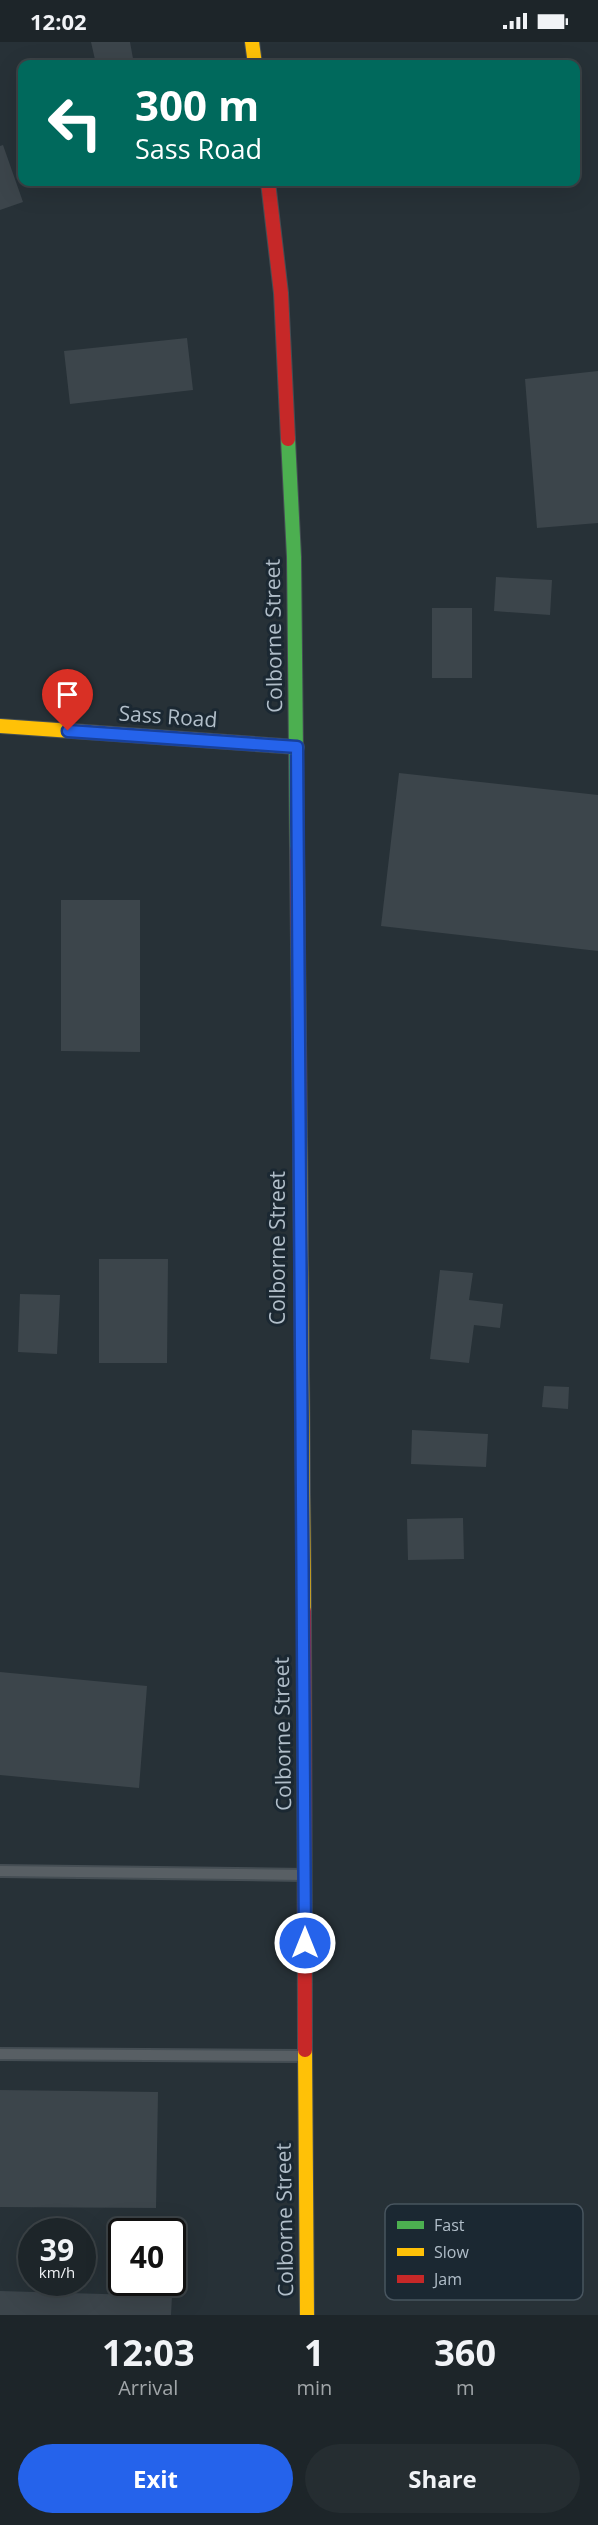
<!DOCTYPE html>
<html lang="en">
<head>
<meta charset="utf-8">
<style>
	:root { --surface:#1d2529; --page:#252d31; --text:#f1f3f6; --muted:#a0a5a8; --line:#3b4246; --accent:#2563eb }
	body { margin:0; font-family:"Open Sans",sans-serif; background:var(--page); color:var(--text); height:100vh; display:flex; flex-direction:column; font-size:22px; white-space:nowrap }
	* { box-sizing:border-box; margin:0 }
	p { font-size:20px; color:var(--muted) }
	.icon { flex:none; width:33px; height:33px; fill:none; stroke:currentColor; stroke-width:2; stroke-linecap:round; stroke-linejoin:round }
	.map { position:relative; height:2273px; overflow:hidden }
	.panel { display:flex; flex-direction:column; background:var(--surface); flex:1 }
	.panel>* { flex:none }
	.banner { position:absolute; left:18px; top:18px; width:562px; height:126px; border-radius:12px; box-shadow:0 6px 24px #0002,0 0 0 2px var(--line); background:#00695c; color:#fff; overflow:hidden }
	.speed { position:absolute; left:18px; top:2176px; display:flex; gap:12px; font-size:30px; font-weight:700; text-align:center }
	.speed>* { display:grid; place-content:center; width:78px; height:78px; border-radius:50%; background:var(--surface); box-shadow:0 6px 24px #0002,0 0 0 2px var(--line); line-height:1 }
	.speed small { font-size:15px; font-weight:400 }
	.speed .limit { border:3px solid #111; border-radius:9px; background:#fff; color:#111 }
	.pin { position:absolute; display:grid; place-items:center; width:51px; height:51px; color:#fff; margin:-62px -26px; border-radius:50% 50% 50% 0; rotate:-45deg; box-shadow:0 0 6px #0007 }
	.pin .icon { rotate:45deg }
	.me { position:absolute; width:66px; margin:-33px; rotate:0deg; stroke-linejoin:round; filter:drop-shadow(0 0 4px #0008) }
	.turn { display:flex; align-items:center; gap:21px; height:126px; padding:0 18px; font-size:27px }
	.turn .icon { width:78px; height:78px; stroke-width:2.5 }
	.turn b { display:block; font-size:42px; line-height:51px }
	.eta { display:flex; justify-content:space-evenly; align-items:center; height:102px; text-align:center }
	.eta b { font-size:36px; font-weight:700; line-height:42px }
	.cta { display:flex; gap:12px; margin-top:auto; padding:12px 18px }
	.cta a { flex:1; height:69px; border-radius:36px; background:var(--accent); color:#fff; font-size:24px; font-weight:700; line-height:69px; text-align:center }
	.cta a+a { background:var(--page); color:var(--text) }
	.status { display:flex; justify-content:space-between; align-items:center; height:42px; padding:0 30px; background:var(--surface); direction:ltr }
	.status svg { height:16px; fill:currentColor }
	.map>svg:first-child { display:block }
	.building { fill:#3c454b }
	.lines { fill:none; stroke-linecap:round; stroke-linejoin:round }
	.lane-casing { stroke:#454e54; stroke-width:14 }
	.fast-casing { stroke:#454e54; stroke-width:16 }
	.slow-casing { stroke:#454e54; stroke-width:16 }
	.jam-casing { stroke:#454e54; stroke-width:16 }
	.lane { stroke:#585f64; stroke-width:10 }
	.fast { stroke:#4caf50; stroke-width:14 }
	.slow { stroke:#ffc107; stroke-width:14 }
	.jam { stroke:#c62828; stroke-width:14 }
	.route-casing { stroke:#184099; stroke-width:15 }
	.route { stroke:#2563eb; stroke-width:10 }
	.labels { text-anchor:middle; stroke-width:6; stroke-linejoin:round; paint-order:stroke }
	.street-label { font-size:21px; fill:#b1bec9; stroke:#1b2832 }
	.key { fill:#1b2832; stroke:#48555f; stroke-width:1.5 }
	.key-label { font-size:16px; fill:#b1bec9 }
</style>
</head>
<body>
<div class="status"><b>12:02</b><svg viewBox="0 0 49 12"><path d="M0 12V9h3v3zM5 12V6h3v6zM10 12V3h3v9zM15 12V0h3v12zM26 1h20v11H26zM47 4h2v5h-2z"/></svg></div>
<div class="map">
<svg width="598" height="2273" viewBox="0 0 598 2273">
	<rect width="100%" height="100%" fill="#273137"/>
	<path class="building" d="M 91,0 L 130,0 L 134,22 L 96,22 Z
		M 3,103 L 23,160 L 0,168 L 0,104 Z
		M 187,296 L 193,348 L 70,362 L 64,309 Z
		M 598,329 L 598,481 L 537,486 L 525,337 Z
		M 496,535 L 552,538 L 550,573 L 494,569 Z
		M 432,566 L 472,566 L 472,636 L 432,636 Z
		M 399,731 L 598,753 L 598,909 L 381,884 Z
		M 61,858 L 140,858 L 140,1010 L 61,1009 Z
		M 99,1217 L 168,1217 L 167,1321 L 99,1321 Z
		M 440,1228 L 473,1231 L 469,1258 L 503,1262 L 500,1286 L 474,1283 L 469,1321 L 430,1317 Z
		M 20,1252 L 60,1253 L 57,1312 L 18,1310 Z
		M 544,1344 L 569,1345 L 568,1367 L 542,1365 Z
		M 412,1388 L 488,1392 L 486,1425 L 411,1422 Z
		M 463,1476 L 464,1517 L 408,1518 L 407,1477 Z
		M 0,1630 L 147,1644 L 139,1746 L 0,1733 Z
		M 0,2048 L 158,2050 L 156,2166 L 0,2165 Z
		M 0,2249 L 172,2254 L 171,2273 L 0,2273 Z"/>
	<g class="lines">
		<g class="lane-casing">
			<path id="lane" d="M 0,1829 L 305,1833
				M 0,2012 L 304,2014"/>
		</g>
		<g class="fast-casing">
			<path id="fast" d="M 288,397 L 294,515 L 297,808"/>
		</g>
		<g class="slow-casing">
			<path id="slow" d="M 252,0 L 255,22
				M 0,684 L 297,705
				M 300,1093 L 304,1569
				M 305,2008 L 307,2273"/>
		</g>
		<g class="jam-casing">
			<path id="jam" d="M 268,140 L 281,251 L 288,397
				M 297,808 L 300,1093
				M 304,1569 L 305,2008"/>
		</g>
		<use href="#lane" class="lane"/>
		<use href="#fast" class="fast"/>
		<use href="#slow" class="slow"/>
		<use href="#jam" class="jam"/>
	</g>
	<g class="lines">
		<g class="route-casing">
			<path id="route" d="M 68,689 L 297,705 L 305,1901"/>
		</g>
		<use href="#route" class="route"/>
	</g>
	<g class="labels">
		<g class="street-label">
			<text transform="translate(274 594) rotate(-91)" y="7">Colborne Street</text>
			<text transform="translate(168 675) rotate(4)" y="7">Sass Road</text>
			<text transform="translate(278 1206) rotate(-90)" y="7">Colborne Street</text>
			<text transform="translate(283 1692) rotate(-91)" y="7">Colborne Street</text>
			<text transform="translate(285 2178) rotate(-91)" y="7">Colborne Street</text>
		</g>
	</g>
	<rect x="385" y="2162" width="198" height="96" rx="9" class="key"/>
	<rect x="397" y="2179" width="27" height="8" fill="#4caf50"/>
	<rect x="397" y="2206" width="27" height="8" fill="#ffc107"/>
	<rect x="397" y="2233" width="27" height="8" fill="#c62828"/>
	<g class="key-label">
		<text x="434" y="2189">Fast</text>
		<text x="434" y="2216">Slow</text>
		<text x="434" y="2243">Jam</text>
	</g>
</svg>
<div class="speed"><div>39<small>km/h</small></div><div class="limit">40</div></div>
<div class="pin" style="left:68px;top:689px;background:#d93025"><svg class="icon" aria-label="arrive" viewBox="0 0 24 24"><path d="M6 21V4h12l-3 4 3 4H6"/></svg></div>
<svg class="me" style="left:305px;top:1901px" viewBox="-20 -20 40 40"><circle r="17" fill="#2563eb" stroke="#fff" stroke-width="3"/><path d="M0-11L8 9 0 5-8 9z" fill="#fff"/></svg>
<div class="banner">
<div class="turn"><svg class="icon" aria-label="left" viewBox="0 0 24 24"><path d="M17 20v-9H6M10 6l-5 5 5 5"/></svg><div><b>300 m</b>Sass Road</div></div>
</div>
</div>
<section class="panel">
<div class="eta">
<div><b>12:03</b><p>Arrival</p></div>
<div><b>1</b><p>min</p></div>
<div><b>360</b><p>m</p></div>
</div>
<div class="cta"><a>Exit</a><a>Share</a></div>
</section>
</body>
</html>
